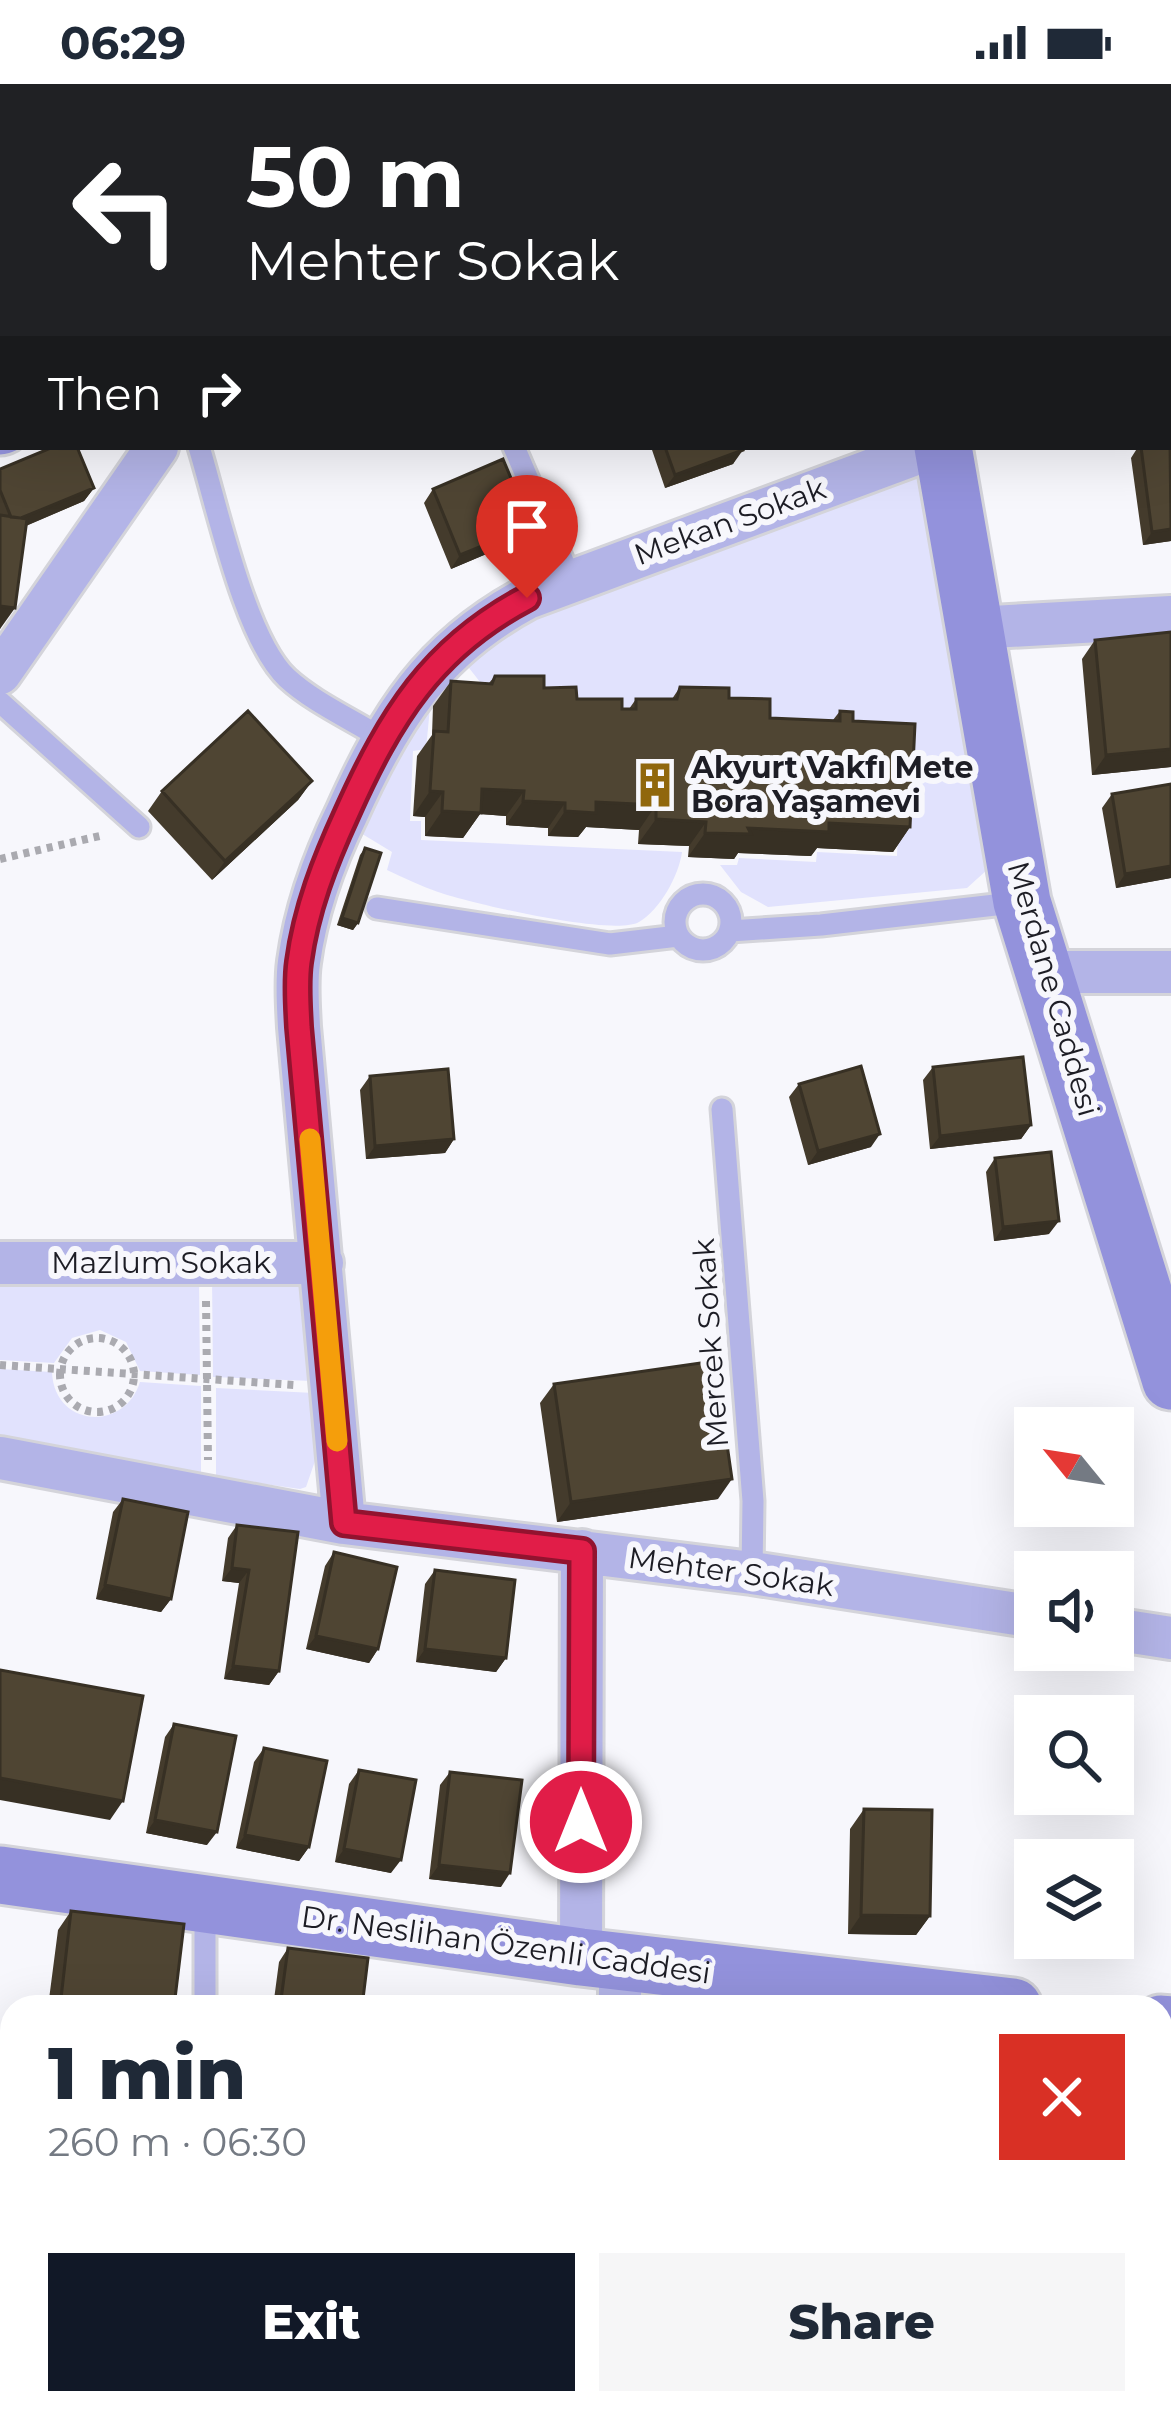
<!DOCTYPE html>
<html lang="en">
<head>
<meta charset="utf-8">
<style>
	:root { --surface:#fff; --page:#f6f6f7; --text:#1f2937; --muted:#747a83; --accent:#111827 }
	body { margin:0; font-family:Montserrat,sans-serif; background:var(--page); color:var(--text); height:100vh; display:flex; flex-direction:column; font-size:45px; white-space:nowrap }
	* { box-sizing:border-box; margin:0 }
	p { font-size:39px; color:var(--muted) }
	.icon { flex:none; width:66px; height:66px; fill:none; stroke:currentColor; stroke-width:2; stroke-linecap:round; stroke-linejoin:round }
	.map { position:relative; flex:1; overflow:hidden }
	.side { position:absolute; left:0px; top:1911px; width:1173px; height:420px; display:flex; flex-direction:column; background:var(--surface); border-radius:36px 36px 0 0; box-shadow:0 12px 48px #0002 }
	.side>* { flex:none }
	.top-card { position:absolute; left:0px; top:0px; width:1173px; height:366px; box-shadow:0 12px 48px #0002; background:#202124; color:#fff; overflow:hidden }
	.needle { width:78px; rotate:300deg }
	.fabs { position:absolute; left:1014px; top:1323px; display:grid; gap:24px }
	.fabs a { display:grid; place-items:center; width:120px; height:120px; border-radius:0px; background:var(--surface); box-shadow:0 12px 48px #0002; font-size:60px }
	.pin { position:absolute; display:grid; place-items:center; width:102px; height:102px; color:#fff; margin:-123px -51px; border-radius:50% 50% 50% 0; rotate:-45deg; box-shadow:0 0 12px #0007 }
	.pin .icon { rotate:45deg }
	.me { position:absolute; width:132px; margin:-66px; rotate:0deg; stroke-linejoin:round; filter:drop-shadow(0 0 9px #0008) }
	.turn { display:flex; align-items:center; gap:42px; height:252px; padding:0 48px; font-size:54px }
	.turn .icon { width:156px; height:156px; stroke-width:2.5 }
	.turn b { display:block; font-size:84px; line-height:102px }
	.then { display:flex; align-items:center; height:114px; padding:0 48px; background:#0003; gap:24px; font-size:45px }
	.round { display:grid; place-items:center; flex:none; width:126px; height:126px; border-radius:0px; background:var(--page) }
	.headline { display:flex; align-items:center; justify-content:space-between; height:204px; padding:0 48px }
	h1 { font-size:72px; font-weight:800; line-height:90px }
	.cta { display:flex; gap:24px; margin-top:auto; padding:24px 48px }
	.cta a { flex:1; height:138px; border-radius:0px; background:var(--accent); color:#fff; font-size:48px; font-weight:800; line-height:138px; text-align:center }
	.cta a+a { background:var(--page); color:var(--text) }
	.status { display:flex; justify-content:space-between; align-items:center; height:84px; padding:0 60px; background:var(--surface); direction:ltr }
	.status svg { height:33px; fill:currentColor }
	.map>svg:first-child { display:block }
	.green { fill:#e1e2fd }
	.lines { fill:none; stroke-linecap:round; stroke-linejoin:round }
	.lane-casing { stroke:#d4d4da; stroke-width:27 }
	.street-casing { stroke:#d4d4da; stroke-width:48 }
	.secondary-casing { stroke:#d4d4da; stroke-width:63 }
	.path { stroke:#aaaab0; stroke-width:8; stroke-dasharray:6 6; stroke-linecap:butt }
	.lane { stroke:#b3b4e7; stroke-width:21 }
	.street { stroke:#b3b4e7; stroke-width:42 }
	.secondary { stroke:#9392dc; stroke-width:57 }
	.wall { fill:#443b2c }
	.shaded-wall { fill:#373024 }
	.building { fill:#4f4533; stroke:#373024; stroke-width:3 }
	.route-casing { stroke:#92132f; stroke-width:30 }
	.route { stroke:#e11d48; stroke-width:21 }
	.slow { stroke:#f59e0b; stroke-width:21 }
	.labels { text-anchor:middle; stroke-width:12; stroke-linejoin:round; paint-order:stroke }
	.street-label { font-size:30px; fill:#1d1d25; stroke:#f7f7fc }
	.poi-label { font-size:30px; font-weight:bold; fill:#1d1d25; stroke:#f7f7fc; text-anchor:start }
</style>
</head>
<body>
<div class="status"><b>06:29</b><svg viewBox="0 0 49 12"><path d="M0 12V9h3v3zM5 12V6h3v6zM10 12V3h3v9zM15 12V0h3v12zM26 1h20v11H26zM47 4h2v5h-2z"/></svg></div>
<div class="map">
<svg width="1171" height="2331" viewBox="0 0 1171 2331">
	<rect width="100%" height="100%" fill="#f7f7fc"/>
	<path class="green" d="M 926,386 L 988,785 L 967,804 L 768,823 L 741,808 L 720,781 L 737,781 L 739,774 L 816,778 L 817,768 L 897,772 L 901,659 L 654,635 L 491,612 L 462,575 L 518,536 Z
		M 431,613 L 426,665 L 413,667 L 410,737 L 421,737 L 421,756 L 682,768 C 679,791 660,826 639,838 C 613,853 470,819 438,808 C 421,802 404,794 387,786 L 392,768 L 359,748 Z
		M 199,1193 L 200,1291 L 140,1287 L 126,1258 L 100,1246 L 72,1254 L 54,1279 L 0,1276 L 0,1196 Z
		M 212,1193 L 303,1199 L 312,1297 L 213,1293 Z
		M 0,1285 L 52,1288 C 54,1343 124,1349 140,1298 L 201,1302 L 201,1391 L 0,1355 Z
		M 216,1304 L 314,1309 L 316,1374 L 306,1403 L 300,1405 L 216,1393 Z"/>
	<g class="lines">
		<g class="lane-casing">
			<path id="lane" d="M 199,363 C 217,422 245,555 287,594 C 313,618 351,635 381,654
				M 514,363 L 571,496
				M 0,618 L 139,743
				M675 838a28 28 0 1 1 56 0a28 28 0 1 1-56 0Z
				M 377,824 L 610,860 L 678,852
				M 730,847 L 821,841 L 1021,818
				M 722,1025 L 753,1417 L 752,1489
				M 205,1821 L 205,1923
				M 206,2319 L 206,2331"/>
		</g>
		<g class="street-casing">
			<path id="street" d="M 653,0 L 653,3
				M 974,544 L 1171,533
				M 0,589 L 157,363
				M 1043,888 L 1171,888
				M 0,1179 L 322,1179
				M 0,1374 L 344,1439 L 752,1489 L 1035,1533
				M 344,1439 L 299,943 C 298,922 296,899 299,878 C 306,825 324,776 347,729 C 390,633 432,565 527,514 L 934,363
				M 1113,1545 L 1171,1554
				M 581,1873 L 582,1467
				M 620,1878 L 620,1923
				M 620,2319 L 620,2331"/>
		</g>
		<g class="secondary-casing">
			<path id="secondary" d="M 217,0 L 218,3
				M 912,3 L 919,0
				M 0,342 L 3,341
				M 943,363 L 1022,818 L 1171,1297
				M 0,1791 L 581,1873 L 1013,1923
				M 1161,1940 L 1171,1941"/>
		</g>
		<path class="path" d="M 0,775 L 104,751
			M 206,1217 L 208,1376
			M60 1291a37 37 0 1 1 74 0a37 37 0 1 1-74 0Z
			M 0,1281 L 295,1301"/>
		<use href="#lane" class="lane"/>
		<use href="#street" class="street"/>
		<use href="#secondary" class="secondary"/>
	</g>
	<path class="wall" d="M 31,0 L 193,0 L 191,3 L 32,3 Z
		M 651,363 L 742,363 L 733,380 L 665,404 Z
		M 1138,363 L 1170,363 L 1171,457 L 1143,461 L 1131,374 Z
		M 0,385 L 94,404 L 84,417 L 26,442 L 0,545 Z
		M 433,405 L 522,455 L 451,485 L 424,419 Z
		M 1171,548 L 1171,683 L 1092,691 L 1082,575 L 1095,556 Z
		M 495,592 L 544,604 L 577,615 L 622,625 L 629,625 L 636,615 L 672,615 L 680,603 L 729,614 L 770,634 L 833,636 L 840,627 L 853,637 L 910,743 L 893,768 L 817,764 L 811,772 L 738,769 L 734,775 L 688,773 L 689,762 L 638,760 L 639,746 L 586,743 L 578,753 L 548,752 L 548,744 L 506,741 L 506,732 L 480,730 L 463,754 L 425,752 L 425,733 L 413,732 L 417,672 L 432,651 L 433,622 L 451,597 L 489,599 Z
		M 312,697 L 298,716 L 212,796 L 148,727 L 162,707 Z
		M 1112,710 L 1171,794 L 1116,804 L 1102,724 Z
		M 365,764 L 358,839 L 353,846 L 337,841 L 360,771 Z
		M 933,983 L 1031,1041 L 1021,1055 L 930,1065 L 923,996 Z
		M 370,992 L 454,1055 L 445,1069 L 366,1075 L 360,1006 Z
		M 799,1000 L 871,1063 L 808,1081 L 789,1013 Z
		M 995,1074 L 1049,1150 L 994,1157 L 986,1088 Z
		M 554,1300 L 718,1415 L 557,1438 L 540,1319 Z
		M 123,1415 L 171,1515 L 161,1528 L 96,1515 L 113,1428 Z
		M 237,1441 L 279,1587 L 269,1601 L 224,1595 L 239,1499 L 222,1497 L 228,1454 Z
		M 334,1468 L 378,1565 L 369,1579 L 306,1565 L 325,1482 Z
		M 435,1486 L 506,1574 L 496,1588 L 416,1578 L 425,1500 Z
		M 174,1640 L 207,1761 L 146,1749 L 165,1653 Z
		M 264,1664 L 309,1763 L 299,1777 L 236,1764 L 254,1678 Z
		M 359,1686 L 391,1789 L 335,1778 L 349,1700 Z
		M 450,1688 L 501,1803 L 429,1795 L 440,1701 Z
		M 864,1725 L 930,1832 L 916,1851 L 848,1850 L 850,1745 Z
		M 71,1827 L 174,1923 L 48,1923 L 58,1846 Z
		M 288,1864 L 362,1923 L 273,1923 L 279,1878 Z"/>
	<path class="shaded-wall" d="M 171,0 L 193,0 L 191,3 L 164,3 Z
		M 743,366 L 733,380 L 665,404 L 675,391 Z
		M 94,404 L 84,417 L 4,451 L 13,438 Z
		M 531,442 L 522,455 L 451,485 L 460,471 Z
		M 1171,445 L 1171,457 L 1143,461 L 1152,448 Z
		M 0,522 L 15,524 L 0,545 Z
		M 1171,665 L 1171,683 L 1092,691 L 1106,671 Z
		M 312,697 L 298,716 L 212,796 L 225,777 Z
		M 482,705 L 524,707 L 506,732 L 480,730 L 463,754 L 425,752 L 442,727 Z
		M 430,707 L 443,708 L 425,733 L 413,732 Z
		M 523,717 L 565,719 L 548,744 L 506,741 Z
		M 596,718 L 656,721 L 639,746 L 586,743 L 578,753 L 548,752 L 565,727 Z
		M 656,735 L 706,738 L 689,762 L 638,760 Z
		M 829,739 L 910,743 L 893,768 L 817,764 L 811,772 L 738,769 L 734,775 L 688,773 L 705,749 Z
		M 1171,782 L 1171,794 L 1116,804 L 1125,790 Z
		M 342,834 L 358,839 L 353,846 L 337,841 Z
		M 1031,1041 L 1021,1055 L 930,1065 L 940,1052 Z
		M 880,1050 L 871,1063 L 808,1081 L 818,1067 Z
		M 454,1055 L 445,1069 L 366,1075 L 375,1062 Z
		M 1059,1137 L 1049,1150 L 994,1157 L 1003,1143 Z
		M 732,1395 L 718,1415 L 557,1438 L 571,1418 Z
		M 232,1484 L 249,1486 L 239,1499 L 222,1497 Z
		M 105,1501 L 171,1515 L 161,1528 L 96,1515 Z
		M 316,1552 L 378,1565 L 369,1579 L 306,1565 Z
		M 425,1565 L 506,1574 L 496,1588 L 416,1578 Z
		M 233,1582 L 279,1587 L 269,1601 L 224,1595 Z
		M 0,1694 L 123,1717 L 110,1736 L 0,1716 Z
		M 155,1736 L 217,1748 L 207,1761 L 146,1749 Z
		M 245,1751 L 309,1763 L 299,1777 L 236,1764 Z
		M 344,1765 L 401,1776 L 391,1789 L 335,1778 Z
		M 439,1781 L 510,1789 L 501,1803 L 429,1795 Z
		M 861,1831 L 930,1832 L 916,1851 L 848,1850 Z
		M 0,2091 L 12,2091 L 12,2098 L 4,2110 L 0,2110 Z"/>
	<path class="building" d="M 53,0 L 171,0 L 164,3 L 54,3 Z
		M 1170,356 L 1171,445 L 1152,448 L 1141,363 L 1170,363 Z
		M 53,363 L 77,363 L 94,404 L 21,434 L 11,433 L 0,406 L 0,385 Z
		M 665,363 L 742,363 L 743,366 L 675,391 Z
		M 503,375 L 531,442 L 460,471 L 433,405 Z
		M 0,431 L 27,435 L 15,524 L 0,522 Z
		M 1171,548 L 1171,665 L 1106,671 L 1095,556 Z
		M 495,592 L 544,592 L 544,604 L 576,603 L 577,615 L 622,615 L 622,625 L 636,625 L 636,615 L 677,615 L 680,603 L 729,604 L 729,614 L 770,615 L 770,634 L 840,637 L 840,627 L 853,628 L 853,637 L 915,640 L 910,743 L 829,739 L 829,748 L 748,744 L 751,750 L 705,749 L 706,738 L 656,735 L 656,721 L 596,718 L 596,729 L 565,727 L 565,719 L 523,717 L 524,707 L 482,705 L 481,729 L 442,727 L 443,708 L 430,707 L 434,647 L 448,648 L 451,597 L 492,600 Z
		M 248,627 L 312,697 L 225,777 L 162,707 Z
		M 1171,700 L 1171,782 L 1125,790 L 1112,710 Z
		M 365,764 L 381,769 L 358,839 L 342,834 Z
		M 1023,973 L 1031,1041 L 940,1052 L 933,983 Z
		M 861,982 L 880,1050 L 818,1067 L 799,1000 Z
		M 448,985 L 454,1055 L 375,1062 L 370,992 Z
		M 1051,1068 L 1059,1137 L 1003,1143 L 995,1074 Z
		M 715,1277 L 732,1395 L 571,1418 L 554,1300 Z
		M 123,1415 L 188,1428 L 171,1515 L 105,1501 Z
		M 237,1441 L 298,1448 L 279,1587 L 233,1582 L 249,1486 L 232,1484 Z
		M 334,1468 L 397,1483 L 378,1565 L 316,1552 Z
		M 435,1486 L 515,1496 L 506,1574 L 425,1565 Z
		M 0,1586 L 143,1612 L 123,1717 L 0,1694 Z
		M 174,1640 L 236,1652 L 217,1748 L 155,1736 Z
		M 264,1664 L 327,1677 L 309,1763 L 245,1751 Z
		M 359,1686 L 416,1696 L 401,1776 L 344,1765 Z
		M 450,1688 L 522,1696 L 510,1789 L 439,1781 Z
		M 864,1725 L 932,1726 L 930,1832 L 861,1831 Z
		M 71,1827 L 184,1840 L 174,1923 L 60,1923 Z
		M 288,1864 L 368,1874 L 362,1923 L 280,1923 Z
		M 0,1974 L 12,1974 L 12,2091 L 0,2091 Z
		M 0,2269 L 12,2269 L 12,2319 L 33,2319 L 32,2331 L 0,2331 Z"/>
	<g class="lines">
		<g class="route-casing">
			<path id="route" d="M 527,514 C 432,564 390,633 347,729 C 325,777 306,825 299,878 C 296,899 298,922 299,943 L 344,1439 L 582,1467 L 581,1738"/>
		</g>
		<use href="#route" class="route"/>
		<path class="slow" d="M 310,1055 L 337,1357"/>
	</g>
	<defs>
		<g id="building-bare" transform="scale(3.6)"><path d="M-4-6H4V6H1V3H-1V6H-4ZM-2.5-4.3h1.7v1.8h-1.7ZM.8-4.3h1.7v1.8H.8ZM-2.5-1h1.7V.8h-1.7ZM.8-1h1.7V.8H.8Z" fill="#90670d" stroke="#f7f7fc" stroke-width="2.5" paint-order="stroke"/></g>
	</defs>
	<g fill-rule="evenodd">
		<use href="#building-bare" x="655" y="701"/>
	</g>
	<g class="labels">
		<g class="street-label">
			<text transform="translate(730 438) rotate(-20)" y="10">Mekan Sokak</text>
			<text transform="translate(1053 905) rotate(74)" y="10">Merdane Caddesi</text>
			<text x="161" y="1189">Mazlum Sokak</text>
			<text transform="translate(711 1259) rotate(-94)" y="10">Mercek Sokak</text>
			<text transform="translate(731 1488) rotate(8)" y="10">Mehter Sokak</text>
			<text transform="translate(506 1861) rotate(8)" y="10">Dr. Neslihan Özenli Caddesi</text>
		</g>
		<g class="poi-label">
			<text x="691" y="694">Akyurt Vakfı Mete<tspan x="691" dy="34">Bora Yaşamevi</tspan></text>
		</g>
	</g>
</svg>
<div class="fabs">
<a><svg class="needle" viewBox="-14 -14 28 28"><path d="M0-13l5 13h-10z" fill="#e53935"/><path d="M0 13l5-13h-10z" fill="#747a83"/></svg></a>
<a><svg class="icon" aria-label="sound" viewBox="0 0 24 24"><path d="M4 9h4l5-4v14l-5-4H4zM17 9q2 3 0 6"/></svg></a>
<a><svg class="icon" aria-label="search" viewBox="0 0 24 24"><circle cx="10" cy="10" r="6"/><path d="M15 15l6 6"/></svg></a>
<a><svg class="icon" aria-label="layers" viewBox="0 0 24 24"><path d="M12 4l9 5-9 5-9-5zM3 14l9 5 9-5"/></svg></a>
</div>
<div class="pin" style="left:527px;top:514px;background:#d93025"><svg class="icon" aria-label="arrive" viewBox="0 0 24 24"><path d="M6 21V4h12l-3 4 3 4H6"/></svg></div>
<svg class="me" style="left:581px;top:1738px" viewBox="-20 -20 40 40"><circle r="17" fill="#e11d48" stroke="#fff" stroke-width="3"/><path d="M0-11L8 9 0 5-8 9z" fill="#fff"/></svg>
<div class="top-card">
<div class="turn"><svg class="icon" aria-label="left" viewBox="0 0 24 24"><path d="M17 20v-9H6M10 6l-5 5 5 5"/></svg><div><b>50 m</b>Mehter Sokak</div></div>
<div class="then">Then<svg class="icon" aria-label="right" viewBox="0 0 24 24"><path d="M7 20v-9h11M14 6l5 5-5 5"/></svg></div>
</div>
<section class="side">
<div class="headline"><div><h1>1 min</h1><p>260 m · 06:30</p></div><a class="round" style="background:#d93025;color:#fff"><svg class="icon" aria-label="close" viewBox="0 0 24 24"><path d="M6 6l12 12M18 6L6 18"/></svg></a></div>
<div class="cta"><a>Exit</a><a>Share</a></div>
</section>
</div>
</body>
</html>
